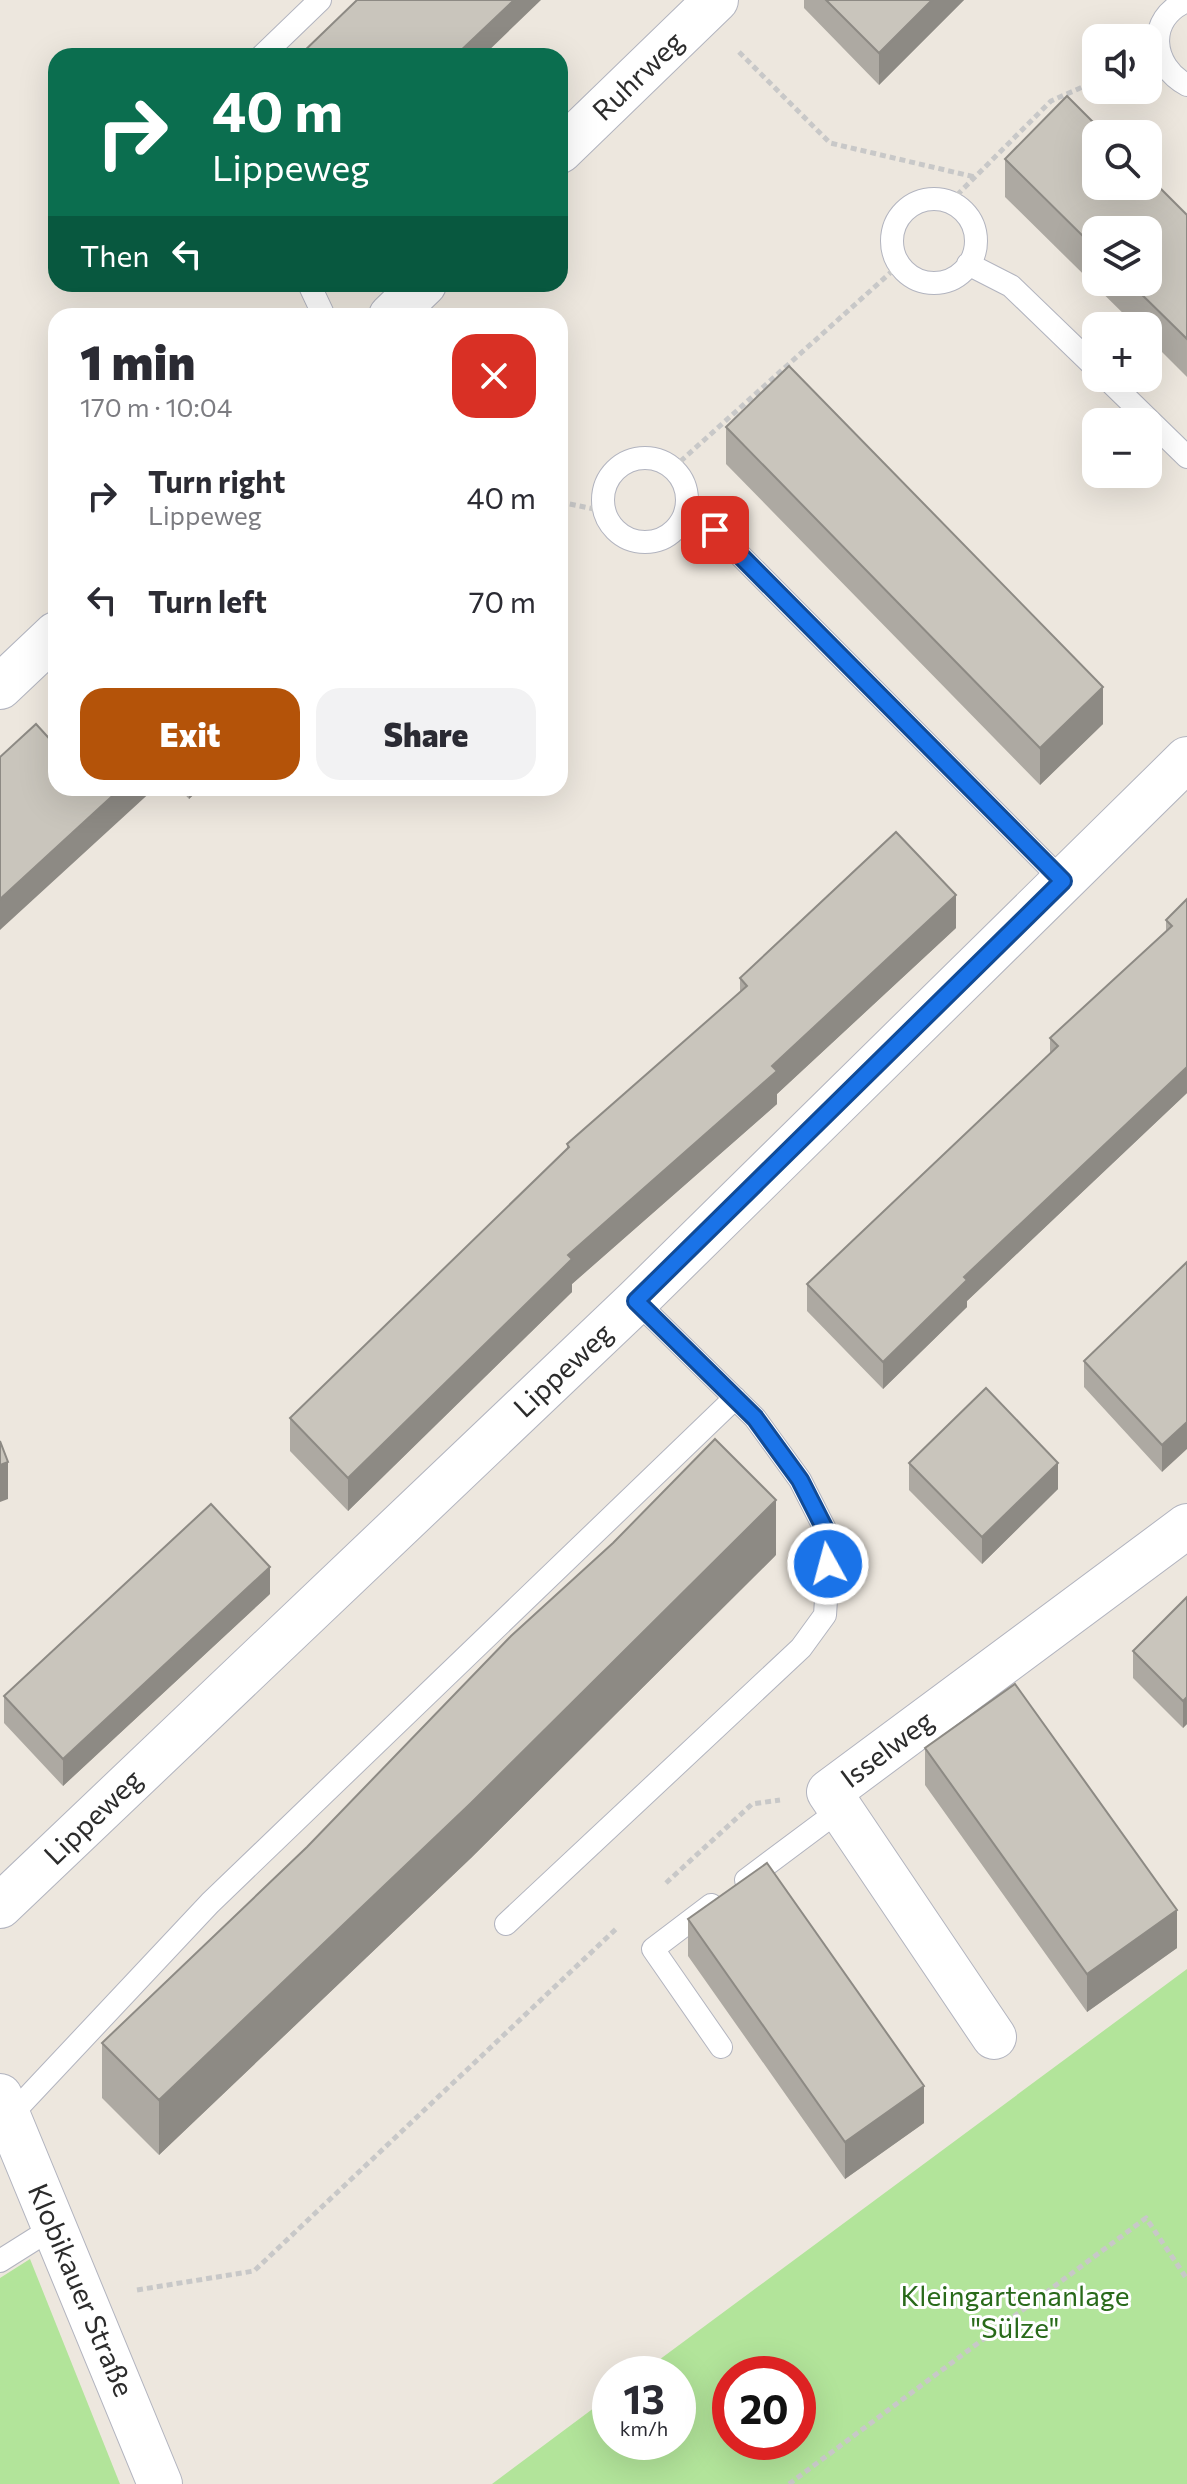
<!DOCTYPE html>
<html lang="en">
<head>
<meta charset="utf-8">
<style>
	:root { --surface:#fff; --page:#f2f2f3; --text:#2b2b33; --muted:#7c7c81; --accent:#b45309 }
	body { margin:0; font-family:Commissioner,sans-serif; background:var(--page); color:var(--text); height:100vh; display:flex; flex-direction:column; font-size:30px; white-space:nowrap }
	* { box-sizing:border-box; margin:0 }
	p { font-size:26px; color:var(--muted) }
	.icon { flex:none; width:44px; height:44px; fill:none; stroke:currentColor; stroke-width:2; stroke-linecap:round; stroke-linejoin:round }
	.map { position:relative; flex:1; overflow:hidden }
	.drawer { position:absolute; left:48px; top:308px; width:520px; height:488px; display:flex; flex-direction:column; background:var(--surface); border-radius:24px; box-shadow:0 8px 32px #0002 }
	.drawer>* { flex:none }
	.top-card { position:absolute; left:48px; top:48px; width:520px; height:244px; border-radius:24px; box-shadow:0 8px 32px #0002; background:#0b6e4f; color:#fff; overflow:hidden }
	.fabs { position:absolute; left:1082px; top:24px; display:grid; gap:16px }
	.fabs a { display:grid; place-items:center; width:80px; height:80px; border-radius:16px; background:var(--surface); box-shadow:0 8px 32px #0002; font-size:40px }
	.speed { position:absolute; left:592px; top:2356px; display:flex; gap:16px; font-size:40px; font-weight:700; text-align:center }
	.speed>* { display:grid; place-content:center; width:104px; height:104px; border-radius:50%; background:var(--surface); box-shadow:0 8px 32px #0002; line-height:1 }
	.speed small { font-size:20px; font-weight:400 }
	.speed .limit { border:12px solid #d22; background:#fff; color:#111 }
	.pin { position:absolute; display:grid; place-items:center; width:68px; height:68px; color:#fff; margin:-34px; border-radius:16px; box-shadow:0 4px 12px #0006 }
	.me { position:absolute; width:88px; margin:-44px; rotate:353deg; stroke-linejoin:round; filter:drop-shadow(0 0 6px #0008) }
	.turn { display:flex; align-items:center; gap:28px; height:168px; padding:0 32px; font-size:36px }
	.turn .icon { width:104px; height:104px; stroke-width:2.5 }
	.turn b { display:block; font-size:56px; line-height:68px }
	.then { display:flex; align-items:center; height:76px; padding:0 32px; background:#0003; gap:16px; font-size:30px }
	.round { display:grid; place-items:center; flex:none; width:84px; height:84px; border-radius:24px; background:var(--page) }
	.overview { display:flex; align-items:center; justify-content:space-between; height:136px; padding:0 32px }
	h1 { font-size:48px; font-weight:800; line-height:60px }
	.primary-button { display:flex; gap:16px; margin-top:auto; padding:16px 32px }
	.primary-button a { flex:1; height:92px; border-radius:24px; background:var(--accent); color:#fff; font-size:32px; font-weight:800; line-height:92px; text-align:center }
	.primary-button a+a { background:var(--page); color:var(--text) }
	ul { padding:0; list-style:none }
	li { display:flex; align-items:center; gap:24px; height:104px; padding:0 32px }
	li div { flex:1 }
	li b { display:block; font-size:30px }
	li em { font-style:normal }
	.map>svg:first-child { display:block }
	.green { fill:#b2e49a; fill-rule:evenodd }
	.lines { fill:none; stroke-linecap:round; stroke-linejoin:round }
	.service-casing { stroke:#b2b4bf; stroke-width:24 }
	.minor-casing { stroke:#b2b4bf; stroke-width:46 }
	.path { stroke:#c8c8c8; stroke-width:5; stroke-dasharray:6 4; stroke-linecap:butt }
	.service { stroke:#fff; stroke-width:22 }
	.minor { stroke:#fff; stroke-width:44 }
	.wall { fill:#ada9a2; fill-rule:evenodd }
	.shaded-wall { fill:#8d8a84 }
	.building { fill:#c9c5bc; stroke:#8d8a84; stroke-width:2 }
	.route-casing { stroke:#114b97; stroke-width:20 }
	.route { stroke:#1a73e8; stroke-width:14 }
	.labels { text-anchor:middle; stroke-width:6; stroke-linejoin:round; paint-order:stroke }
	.street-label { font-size:28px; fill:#2c2c2c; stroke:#fff }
	.park-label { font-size:28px; fill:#296a1a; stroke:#fff }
</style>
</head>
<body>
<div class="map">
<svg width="1187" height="2484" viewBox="0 0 1187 2484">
	<rect width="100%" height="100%" fill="#ede7de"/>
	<path class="green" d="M 1187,1969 L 1187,2484 L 492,2484 L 610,2396 L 610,2442 L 678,2442 L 678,2374 L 640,2374 ZM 730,2374 L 798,2374 L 798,2442 L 730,2442 Z
		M 30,2259 L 120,2484 L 0,2484 L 0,2278 Z"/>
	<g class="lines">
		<g class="service-casing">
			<path id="service" d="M 1187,1 C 1146,18 1151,66 1187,85
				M 262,56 L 320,0
				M892 241a42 42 0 1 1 84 0a42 42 0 1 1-84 0Z
				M 968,264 L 1011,286 L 1096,368
				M 309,284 L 324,316
				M 1106,378 L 1187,457
				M603 500a42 42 0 1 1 84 0a42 42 0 1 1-84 0Z
				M 687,509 L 715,530 L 1063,881
				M 746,1880 L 841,1809
				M 711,1905 L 653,1949 L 721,2047
				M 506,1924 L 801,1648 L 825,1615 L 830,1539 L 800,1480 L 755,1418 L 636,1301
				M 9,2117 L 210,1903 L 735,1398
				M 0,2261 L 54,2227"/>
		</g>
		<g class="minor-casing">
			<path id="minor" d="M 560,151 L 716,0
				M 391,316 L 424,284
				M 0,687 L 56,634
				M 0,1906 L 636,1301 L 1187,759
				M 994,2037 L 829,1792 L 1187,1526
				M 0,2096 L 160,2484"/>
		</g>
		<path class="path" d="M 739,52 L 830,143 L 975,177
			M 950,202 L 1051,101 L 1096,81
			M 673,468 L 899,265
			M 560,502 L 604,511
			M 666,1883 L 752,1804 L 780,1800
			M 137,2290 L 254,2271 L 617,1928
			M 789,2484 L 1146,2218 L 1187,2279"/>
		<use href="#service" class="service"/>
		<use href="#minor" class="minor"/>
	</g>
	<path class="wall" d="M 804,0 L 964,0 L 879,85 L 804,8 Z
		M 1005,159 L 1187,215 L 1187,377 L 1148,338 L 1148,326 L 1136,326 L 1005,197 ZM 1096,230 L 1148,282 L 1096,282 Z
		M 726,427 L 1103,724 L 1040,785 L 726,464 Z
		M 179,788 L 201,788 L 189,799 Z
		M 1187,899 L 1187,1093 L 967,1301 L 967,1307 L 883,1389 L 807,1311 L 807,1284 L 1050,1054 L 1050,1038 L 1166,931 L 1166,920 Z
		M 956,928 L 777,1094 L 777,1104 L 572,1284 L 572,1292 L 348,1511 L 290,1451 L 290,1418 L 567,1149 L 567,1144 L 740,992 L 740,978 Z
		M 1187,1262 L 1162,1472 L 1084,1387 L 1084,1361 Z
		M 909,1463 L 1058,1489 L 982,1564 L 909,1490 Z
		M 776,1555 L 471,1858 L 159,2155 L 102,2098 L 102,2043 Z
		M 270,1594 L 63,1786 L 4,1723 L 4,1696 Z
		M 1187,1597 L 1187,1724 L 1183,1728 L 1133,1678 L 1133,1651 Z
		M 925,1748 L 1177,1948 L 1087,2012 L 925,1785 Z
		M 688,1919 L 924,2123 L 845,2179 L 688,1956 Z"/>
	<path class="shaded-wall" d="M 514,0 L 541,0 L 483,56 L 455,56 Z
		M 932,0 L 964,0 L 879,85 L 879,53 Z
		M 1103,687 L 1103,724 L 1040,785 L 1040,748 Z
		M 121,788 L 155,788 L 0,930 L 0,899 Z
		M 189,788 L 201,788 L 189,799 Z
		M 956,895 L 956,928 L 777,1094 L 777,1104 L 572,1284 L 572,1292 L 348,1511 L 348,1478 L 568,1255 Z
		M 1187,1067 L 1187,1093 L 967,1301 L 967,1307 L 883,1389 L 883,1362 L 964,1277 Z
		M 1187,1422 L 1187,1449 L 1162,1472 L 1162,1445 Z
		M 8,1462 L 8,1499 L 0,1502 L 0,1465 Z
		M 1058,1463 L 1058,1489 L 982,1564 L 982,1537 Z
		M 776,1500 L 776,1555 L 471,1858 L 159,2155 L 159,2100 Z
		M 270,1567 L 270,1594 L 63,1786 L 63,1759 Z
		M 1187,1697 L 1187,1724 L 1183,1728 L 1183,1701 Z
		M 1177,1910 L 1177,1948 L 1087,2012 L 1087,1974 Z
		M 924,2086 L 924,2123 L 845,2179 L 845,2142 Z"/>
	<path class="building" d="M 357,0 L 514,0 L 455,56 L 299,56 Z
		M 826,0 L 932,0 L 879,53 Z
		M 1067,96 L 1105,134 L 1096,134 L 1096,186 L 1148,186 L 1148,176 L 1187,215 L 1187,339 L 1129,282 L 1148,282 L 1148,230 L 1096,230 L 1096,249 L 1005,159 Z
		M 789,366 L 1103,687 L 1040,748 L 726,427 Z
		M 36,724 L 56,746 L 56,788 L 121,788 L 0,899 L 0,757 Z
		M 896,832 L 956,895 L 772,1066 L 777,1071 L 568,1255 L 572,1259 L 348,1478 L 290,1418 L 569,1147 L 567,1144 L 747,986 L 740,978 Z
		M 1187,899 L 1187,1067 L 964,1277 L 967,1280 L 883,1362 L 807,1284 L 1058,1046 L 1050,1038 L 1172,926 L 1166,920 Z
		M 1187,1262 L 1187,1422 L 1162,1445 L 1084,1361 Z
		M 986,1388 L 1058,1463 L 982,1537 L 909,1463 Z
		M 715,1439 L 776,1500 L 471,1803 L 159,2100 L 102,2043 L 307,1847 L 511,1636 L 613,1543 Z
		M 0,1441 L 8,1462 L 0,1465 Z
		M 211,1504 L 270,1567 L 63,1759 L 4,1696 Z
		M 1187,1597 L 1187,1697 L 1183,1701 L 1133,1651 Z
		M 1015,1684 L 1177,1910 L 1087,1974 L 925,1748 Z
		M 767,1863 L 924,2086 L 845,2142 L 688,1919 Z"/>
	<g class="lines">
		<g class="route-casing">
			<path id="route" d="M 715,530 L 1063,881 L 636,1301 L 755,1418 L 800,1480 L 830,1539 L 828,1564"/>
		</g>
		<use href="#route" class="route"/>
	</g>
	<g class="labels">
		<g class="street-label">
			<text transform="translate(638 76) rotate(-44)" y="10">Ruhrweg</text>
			<text transform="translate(563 1370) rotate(-43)" y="10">Lippeweg</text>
			<text transform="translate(887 1749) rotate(-37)" y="10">Isselweg</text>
			<text transform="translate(93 1817) rotate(-44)" y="10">Lippeweg</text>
			<text transform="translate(81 2290) rotate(67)" y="10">Klobikauer Straße</text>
		</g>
		<g class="park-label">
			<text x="1015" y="2306">Kleingartenanlage<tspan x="1015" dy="32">"Sülze"</tspan></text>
		</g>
	</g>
</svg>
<div class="fabs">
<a><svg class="icon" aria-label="sound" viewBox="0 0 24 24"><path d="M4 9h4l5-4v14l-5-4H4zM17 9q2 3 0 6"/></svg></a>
<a><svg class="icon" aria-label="search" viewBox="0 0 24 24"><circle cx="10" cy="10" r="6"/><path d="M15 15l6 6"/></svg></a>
<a><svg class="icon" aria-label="layers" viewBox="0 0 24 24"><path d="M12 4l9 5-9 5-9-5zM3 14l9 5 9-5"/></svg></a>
<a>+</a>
<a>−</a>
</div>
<div class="speed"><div>13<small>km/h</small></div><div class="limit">20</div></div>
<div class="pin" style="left:715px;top:530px;background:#d93025"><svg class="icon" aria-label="arrive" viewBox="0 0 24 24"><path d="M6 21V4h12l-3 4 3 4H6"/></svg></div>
<svg class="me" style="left:828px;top:1564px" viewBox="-20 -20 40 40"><circle r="17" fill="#1a73e8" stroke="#fff" stroke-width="3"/><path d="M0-11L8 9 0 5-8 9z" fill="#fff"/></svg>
<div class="top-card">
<div class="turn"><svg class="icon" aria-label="right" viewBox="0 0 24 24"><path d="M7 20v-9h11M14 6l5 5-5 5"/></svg><div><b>40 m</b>Lippeweg</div></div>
<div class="then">Then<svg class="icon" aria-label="left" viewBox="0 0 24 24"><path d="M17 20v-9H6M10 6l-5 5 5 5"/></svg></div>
</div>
<section class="drawer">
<div class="overview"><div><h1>1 min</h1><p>170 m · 10:04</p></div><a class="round" style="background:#d93025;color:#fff"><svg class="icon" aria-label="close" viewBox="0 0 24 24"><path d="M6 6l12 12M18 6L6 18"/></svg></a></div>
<ul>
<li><svg class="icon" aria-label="right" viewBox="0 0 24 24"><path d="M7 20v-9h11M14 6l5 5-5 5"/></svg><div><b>Turn right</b><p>Lippeweg</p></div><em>40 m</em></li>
<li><svg class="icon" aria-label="left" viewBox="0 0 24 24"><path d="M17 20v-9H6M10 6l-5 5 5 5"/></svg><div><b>Turn left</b></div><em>70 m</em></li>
</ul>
<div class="primary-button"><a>Exit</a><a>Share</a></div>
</section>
</div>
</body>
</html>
